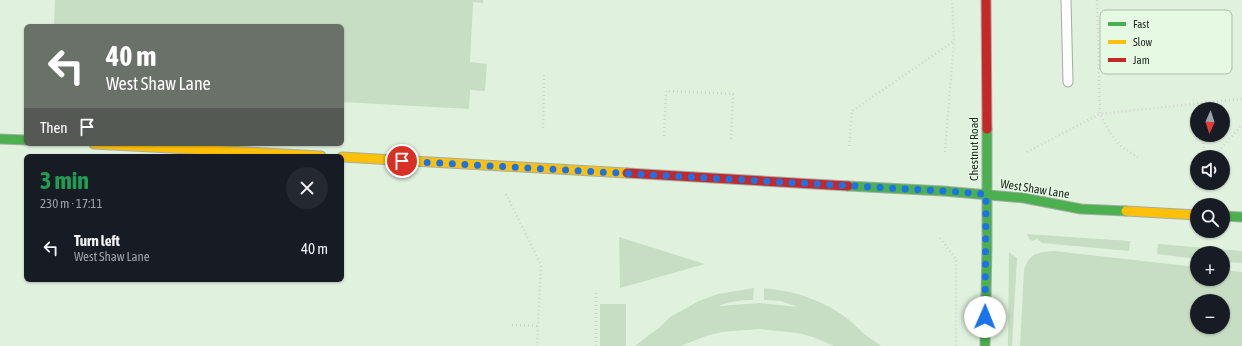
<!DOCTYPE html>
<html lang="en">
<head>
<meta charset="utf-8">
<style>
	:root { --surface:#171b24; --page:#242831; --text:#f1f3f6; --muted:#9ea1a6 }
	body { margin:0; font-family:"Asap Condensed",sans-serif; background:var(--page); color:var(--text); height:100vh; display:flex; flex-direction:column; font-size:15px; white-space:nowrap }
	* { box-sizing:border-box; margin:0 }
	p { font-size:13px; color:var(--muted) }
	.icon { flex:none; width:22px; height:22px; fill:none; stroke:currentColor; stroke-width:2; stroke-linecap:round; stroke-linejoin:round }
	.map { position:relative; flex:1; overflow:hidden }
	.side { position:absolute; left:24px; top:154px; width:320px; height:128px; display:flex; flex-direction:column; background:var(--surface); border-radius:6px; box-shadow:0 1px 3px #0004 }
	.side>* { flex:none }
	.hud { position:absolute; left:24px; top:24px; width:320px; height:122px; border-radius:6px; box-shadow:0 1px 3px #0004; background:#697168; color:#fff; overflow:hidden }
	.needle { width:26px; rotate:183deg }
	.controls { position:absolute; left:1190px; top:102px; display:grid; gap:8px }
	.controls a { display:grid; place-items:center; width:40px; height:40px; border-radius:50%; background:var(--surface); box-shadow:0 1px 3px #0004; font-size:20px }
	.pin { position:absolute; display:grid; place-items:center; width:34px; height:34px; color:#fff; margin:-17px; border:2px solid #fff; border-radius:50%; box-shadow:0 1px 4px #0007 }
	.me { position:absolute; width:44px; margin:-22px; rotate:1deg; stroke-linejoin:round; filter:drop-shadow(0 0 3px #0008) }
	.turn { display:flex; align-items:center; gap:14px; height:84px; padding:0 16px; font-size:18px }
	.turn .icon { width:52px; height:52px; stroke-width:2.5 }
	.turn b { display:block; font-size:28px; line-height:34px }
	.then { display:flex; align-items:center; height:38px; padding:0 16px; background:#0003; gap:8px; font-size:15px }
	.round { display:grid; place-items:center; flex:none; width:42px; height:42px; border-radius:21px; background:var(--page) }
	.head { display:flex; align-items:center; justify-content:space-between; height:68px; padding:0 16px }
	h1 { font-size:24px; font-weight:700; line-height:30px; color:#1e9e55 }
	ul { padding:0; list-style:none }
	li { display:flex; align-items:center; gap:12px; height:52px; padding:0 16px }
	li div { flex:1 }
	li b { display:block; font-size:15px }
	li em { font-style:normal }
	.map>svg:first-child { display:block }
	.built { fill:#e0f2de; fill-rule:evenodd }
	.green { fill:#c7dec4; fill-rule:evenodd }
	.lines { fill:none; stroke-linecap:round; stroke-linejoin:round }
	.lane-casing { stroke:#a5ada4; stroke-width:11 }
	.fast-casing { stroke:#a5ada4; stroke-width:11 }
	.slow-casing { stroke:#a5ada4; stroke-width:11 }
	.jam-casing { stroke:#a5ada4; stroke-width:11 }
	.path { stroke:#d0d3d0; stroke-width:2.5; stroke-dasharray:1 3; stroke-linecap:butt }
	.lane { stroke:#fcfdfc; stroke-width:9 }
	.fast { stroke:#4caf50; stroke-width:9 }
	.slow { stroke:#ffc107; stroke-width:9 }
	.jam { stroke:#c62828; stroke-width:9 }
	.route { stroke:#1a73e8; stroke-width:7; stroke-dasharray:0 12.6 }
	.labels { text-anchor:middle; stroke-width:3; stroke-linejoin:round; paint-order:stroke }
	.street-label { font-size:12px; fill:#242b23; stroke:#e6f9e3 }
	.key { fill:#e6f9e3; stroke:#acbba9; stroke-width:1 }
	.key-label { font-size:11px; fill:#242b23 }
</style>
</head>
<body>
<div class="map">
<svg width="1242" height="346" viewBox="0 0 1242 346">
	<rect width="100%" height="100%" fill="#eaf4e8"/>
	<path class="built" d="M 0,0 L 1242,0 L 1242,346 L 0,346 ZM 26,26 L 342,26 L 342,144 L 26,144 ZM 1197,109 L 1223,109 L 1223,135 L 1197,135 ZM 26,156 L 342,156 L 342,280 L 26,280 ZM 1197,157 L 1223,157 L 1223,183 L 1197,183 ZM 1197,205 L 1223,205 L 1223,231 L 1197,231 ZM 1197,253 L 1223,253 L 1223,279 L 1197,279 ZM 1197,301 L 1223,301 L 1223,327 L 1197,327 Z"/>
	<path class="green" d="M 55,0 L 483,0 L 483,3 L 473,2 L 470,62 L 487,64 L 485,91 L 470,90 L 469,109 L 342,102 L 342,26 L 54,26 Z
		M 1027,234 L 1130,241 L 1129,251 L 1042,243 L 1037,239 L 1032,241 L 1029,239 Z
		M 619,237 L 705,264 L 620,288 Z
		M 1158,244 L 1242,251 L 1242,263 L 1223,262 L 1223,253 L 1197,253 L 1197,259 L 1157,254 Z
		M 1054,251 L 1197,267 L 1197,279 L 1223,279 L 1223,270 L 1242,272 L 1242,346 L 1020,346 L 1024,270 C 1029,253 1038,252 1054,251 ZM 1197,301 L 1223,301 L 1223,327 L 1197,327 Z
		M 1009,252 L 1017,258 L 1012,346 L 1008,346 Z
		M 754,288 L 753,300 C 742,300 730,301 719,306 L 760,303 L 798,307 L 781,301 L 764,300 L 764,288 C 795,291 823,300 848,319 C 852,322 855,326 859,329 C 865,336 874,340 881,346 L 834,346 L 813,337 L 797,333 L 759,329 L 722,332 L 706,336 L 681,346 L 635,346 L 650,334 L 659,328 L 670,317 L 699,301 L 718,294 Z
		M 600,304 L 626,304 L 626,346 L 600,346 Z"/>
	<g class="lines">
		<g class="lane-casing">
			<path id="lane" d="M 1066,0 L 1068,82"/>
		</g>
		<g class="fast-casing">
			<path id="fast" d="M 0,139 L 26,140
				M 848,186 L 943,191 L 1024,198 L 1081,209 L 1126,211
				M 1223,216 L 1242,217
				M 985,346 L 987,246 L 987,129"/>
		</g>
		<g class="slow-casing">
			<path id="slow" d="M 94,144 L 321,156
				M 342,157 L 627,173
				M 1126,211 L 1197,215"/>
		</g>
		<g class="jam-casing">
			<path id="jam" d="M 986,0 L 987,129
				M 627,173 L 848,186"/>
		</g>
		<path class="path" d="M 1097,0 L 1100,114 L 1110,133 L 1122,147 L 1140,159
			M 1201,103 L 1242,99
			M 543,128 L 544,75
			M 1203,135 L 1204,157
			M 664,136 L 666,91 L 733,94 L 731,139
			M 849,146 L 852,111 L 954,41
			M 945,152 L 954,41 L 952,0
			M 1027,152 L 1100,114 L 1201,103 L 1201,109
			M 1213,157 L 1242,125
			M 506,194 L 541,265 L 537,346
			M 940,238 L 956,259 L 956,346
			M 512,325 L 538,326
			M 596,346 L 596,290"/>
		<use href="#lane" class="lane"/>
		<use href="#fast" class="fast"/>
		<use href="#slow" class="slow"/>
		<use href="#jam" class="jam"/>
	</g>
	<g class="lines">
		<path class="route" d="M 402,161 L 943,191 L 986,194 L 985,317"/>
	</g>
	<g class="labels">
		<g class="street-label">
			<text transform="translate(974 149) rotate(-90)" y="4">Chestnut Road</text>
			<text transform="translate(1035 189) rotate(9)" y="4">West Shaw Lane</text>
		</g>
	</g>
	<rect x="1100" y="10" width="132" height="64" rx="6" class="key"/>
	<rect x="1108" y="22" width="18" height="4" fill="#4caf50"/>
	<rect x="1108" y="40" width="18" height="4" fill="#ffc107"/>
	<rect x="1108" y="58" width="18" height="4" fill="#c62828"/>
	<g class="key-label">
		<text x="1133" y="28">Fast</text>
		<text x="1133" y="46">Slow</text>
		<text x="1133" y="64">Jam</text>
	</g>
</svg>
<div class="controls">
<a><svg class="needle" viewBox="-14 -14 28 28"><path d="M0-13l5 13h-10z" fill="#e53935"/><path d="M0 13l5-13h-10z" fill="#9ea1a6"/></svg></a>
<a><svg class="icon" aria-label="sound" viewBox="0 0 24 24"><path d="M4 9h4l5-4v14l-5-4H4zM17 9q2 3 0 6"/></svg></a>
<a><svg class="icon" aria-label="search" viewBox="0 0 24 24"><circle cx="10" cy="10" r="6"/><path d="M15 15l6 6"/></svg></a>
<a>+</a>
<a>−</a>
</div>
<div class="pin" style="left:402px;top:161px;background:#d93025"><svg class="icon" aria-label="arrive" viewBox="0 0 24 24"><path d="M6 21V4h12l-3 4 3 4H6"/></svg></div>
<svg class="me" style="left:985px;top:317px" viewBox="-20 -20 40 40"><circle r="19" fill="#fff"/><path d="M0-13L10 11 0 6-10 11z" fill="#1a73e8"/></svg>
<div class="hud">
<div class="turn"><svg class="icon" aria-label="left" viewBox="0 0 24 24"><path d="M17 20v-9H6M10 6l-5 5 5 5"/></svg><div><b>40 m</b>West Shaw Lane</div></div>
<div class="then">Then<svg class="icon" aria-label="arrive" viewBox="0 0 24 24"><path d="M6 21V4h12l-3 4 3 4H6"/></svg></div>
</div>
<section class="side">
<div class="head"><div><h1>3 min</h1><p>230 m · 17:11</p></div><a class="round"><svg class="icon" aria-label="close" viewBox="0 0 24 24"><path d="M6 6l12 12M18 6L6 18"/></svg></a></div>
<ul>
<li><svg class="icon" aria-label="left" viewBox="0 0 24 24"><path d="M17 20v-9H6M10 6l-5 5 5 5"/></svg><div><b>Turn left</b><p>West Shaw Lane</p></div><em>40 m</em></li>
</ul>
</section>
</div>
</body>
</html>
